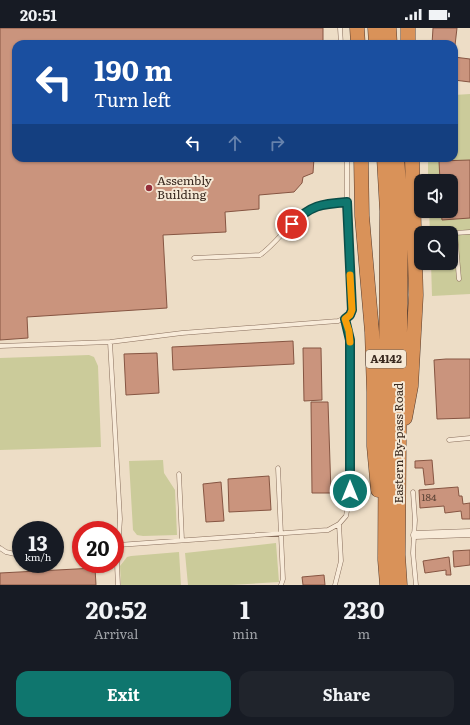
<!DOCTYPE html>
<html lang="en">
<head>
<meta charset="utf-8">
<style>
	:root { --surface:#171b24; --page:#20242c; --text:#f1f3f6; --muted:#9ea1a6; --accent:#0f766e }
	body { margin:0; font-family:Literata,serif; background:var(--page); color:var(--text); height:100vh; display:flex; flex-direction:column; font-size:15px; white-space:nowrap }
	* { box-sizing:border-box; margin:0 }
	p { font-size:13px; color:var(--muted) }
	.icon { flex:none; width:22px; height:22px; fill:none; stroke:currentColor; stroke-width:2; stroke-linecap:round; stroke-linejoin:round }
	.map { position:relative; height:557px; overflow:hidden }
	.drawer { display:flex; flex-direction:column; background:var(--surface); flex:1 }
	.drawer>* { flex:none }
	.top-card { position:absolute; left:12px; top:12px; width:446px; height:122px; border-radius:12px; box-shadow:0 1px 3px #0004; background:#1a4fa0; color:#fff; overflow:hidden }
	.buttons { position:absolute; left:414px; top:146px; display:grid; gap:8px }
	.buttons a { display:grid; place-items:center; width:44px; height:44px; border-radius:8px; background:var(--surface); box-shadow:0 1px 3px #0004; font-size:20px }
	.speed { position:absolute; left:12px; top:493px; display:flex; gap:8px; font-size:20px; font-weight:700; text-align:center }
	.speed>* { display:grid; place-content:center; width:52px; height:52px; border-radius:50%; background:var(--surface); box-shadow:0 1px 3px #0004; line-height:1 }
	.speed small { font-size:10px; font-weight:400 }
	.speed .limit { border:6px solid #d22; background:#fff; color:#111 }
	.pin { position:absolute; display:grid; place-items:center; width:34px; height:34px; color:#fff; margin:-17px; border:2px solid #fff; border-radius:50%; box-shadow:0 1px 4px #0007 }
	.me { position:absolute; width:44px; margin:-22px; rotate:0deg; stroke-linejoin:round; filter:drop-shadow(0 0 3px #0008) }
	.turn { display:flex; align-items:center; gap:14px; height:84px; padding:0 16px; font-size:18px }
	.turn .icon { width:52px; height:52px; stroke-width:2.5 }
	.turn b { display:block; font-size:28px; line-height:34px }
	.lanes { display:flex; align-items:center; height:38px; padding:0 16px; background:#0003; justify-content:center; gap:20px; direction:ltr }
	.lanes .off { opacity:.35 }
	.eta { display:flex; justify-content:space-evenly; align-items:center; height:68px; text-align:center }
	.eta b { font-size:24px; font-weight:700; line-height:28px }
	.primary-button { display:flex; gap:8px; margin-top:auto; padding:8px 16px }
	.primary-button a { flex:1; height:46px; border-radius:12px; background:var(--accent); color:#fff; font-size:16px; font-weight:700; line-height:46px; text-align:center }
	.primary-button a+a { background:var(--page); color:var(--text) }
	.status { display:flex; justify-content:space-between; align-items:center; height:28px; padding:0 20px; background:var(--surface); direction:ltr }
	.status svg { height:11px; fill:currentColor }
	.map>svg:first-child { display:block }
	.green { fill:#cbcb9a }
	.building { fill:#ca947d; stroke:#865542 }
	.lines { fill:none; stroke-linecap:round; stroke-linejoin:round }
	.lane-casing { stroke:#886e5c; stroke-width:5 }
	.street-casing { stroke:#886e5c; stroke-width:9 }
	.highway-casing { stroke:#563d30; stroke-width:15 }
	.lane { stroke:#f8ebd9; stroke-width:4 }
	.street { stroke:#f8ebd9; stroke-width:8 }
	.highway { stroke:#d99259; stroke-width:14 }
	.route-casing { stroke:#0a4d48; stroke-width:10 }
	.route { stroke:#0f766e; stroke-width:7 }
	.slow { stroke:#f59e0b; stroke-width:7 }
	.poi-dot { fill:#952e3a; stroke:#f5e8d5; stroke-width:1.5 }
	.labels { text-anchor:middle; stroke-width:4; stroke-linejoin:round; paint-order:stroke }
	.number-label { font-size:10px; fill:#5d4436 }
	.shield { fill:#f5e8d5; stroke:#716256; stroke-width:1 }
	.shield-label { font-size:11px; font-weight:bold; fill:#39291f }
	.poi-label { font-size:12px; fill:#39291f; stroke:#f5e8d5; text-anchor:start }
	.street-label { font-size:12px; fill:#39291f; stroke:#f5e8d5 }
</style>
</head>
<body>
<div class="status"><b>20:51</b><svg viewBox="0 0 49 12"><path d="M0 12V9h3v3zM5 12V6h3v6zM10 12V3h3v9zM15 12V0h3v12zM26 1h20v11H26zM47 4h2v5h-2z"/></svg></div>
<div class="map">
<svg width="470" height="557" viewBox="0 0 470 557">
	<rect width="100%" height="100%" fill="#edddc6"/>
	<path class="green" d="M 470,66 L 470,266 L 432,268 L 431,235 L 451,235 L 451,205 L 430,205 L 429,183 L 451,183 L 451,153 L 428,153 L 428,130 L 454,130 L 454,67 Z
		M 89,327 L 94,329 L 98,338 L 101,419 L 0,422 L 0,330 Z
		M 163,432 L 164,445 L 175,462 L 177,507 L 143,508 L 137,507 L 133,502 L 129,433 Z
		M 276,515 L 279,554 L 231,557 L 188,557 L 185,525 Z
		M 179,524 L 181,557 L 121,557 L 120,538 L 127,529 L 131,528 Z"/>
	<path class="building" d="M 0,0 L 323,0 L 323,16 L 16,16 L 16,130 L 314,130 L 313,145 L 303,149 L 302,155 L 294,164 L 259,167 L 259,181 L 225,184 L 226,204 L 163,207 L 167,280 L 27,289 L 28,310 L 0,312 Z
		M 433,0 L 457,0 L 454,26 L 454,16 L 432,16 Z
		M 454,29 L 470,31 L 470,54 L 454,52 Z
		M 470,132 L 470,190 L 442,192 L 441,183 L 451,183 L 451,153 L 440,153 L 439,133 Z
		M 293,313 L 294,336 L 173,342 L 172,319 Z
		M 303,320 L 321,320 L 322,372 L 304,373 Z
		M 157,325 L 159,365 L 126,367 L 124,326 Z
		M 446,331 L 470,331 L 470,390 L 437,391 L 434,332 Z
		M 311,374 L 328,374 L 331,465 L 312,465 Z
		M 432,432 L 434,456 L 425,457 L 423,440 L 415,440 L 415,433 Z
		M 269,448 L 271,482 L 229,484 L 228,451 Z
		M 221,454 L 224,493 L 206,494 L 203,456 Z
		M 458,459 L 459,468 L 462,468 L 463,476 L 470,475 L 470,491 L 462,491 L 461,483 L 445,485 L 444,478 L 420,480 L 419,462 Z
		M 470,522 L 470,537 L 454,539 L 453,523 Z
		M 449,529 L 451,547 L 446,547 L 446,542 L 425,545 L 423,533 Z
		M 95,540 L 96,557 L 0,557 L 0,545 Z
		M 324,547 L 325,557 L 303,557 L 302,549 Z"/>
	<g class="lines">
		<g class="lane-casing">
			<path id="lane" d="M 340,0 L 341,16
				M 194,230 L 260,227 C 279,214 292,189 313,180 C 324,175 335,175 347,174
				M 459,251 L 455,205 L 470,204
				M 110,314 L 120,491 L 117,537 L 118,557
				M 0,318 L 110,314 L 182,305 L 338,293 C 345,291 349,288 352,281 L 347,188 L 347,130
				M 449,412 L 470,410
				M 278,440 L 283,551 L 281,557
				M 179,446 L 182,512
				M 413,464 L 415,492 L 413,525 L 416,557
				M 118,517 L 328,502 L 339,496 L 346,488 L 349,473 L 350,312 L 345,291
				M 0,520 L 6,524 L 15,526
				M 335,557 L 341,533 L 339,496"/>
		</g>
		<g class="street-casing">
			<path id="street" d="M 415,507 L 470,505"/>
		</g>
		<g class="highway-casing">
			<path id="highway" d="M 357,0 L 358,16
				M 375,0 L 376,16
				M 389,0 L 390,16
				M 408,0 L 408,16
				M 361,130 L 362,188 L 372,304 L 374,364 L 374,418 L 378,462
				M 384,130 L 387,183 L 385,532 L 387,557
				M 397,130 L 401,183 L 398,527 L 400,557
				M 405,390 L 411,358 L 416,267 L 412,130"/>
		</g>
		<use href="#lane" class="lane"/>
		<use href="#street" class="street"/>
		<use href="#highway" class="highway"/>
	</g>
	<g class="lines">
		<g class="route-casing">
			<path id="route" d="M 292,196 C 311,177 321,176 347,174 L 352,282 L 350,287 L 345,291 L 350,312 L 350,463"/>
		</g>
		<use href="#route" class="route"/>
		<path class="slow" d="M 350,247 L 352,282 L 350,287 L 345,291 L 349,303 L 350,314"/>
	</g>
	<circle class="poi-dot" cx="149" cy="160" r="4"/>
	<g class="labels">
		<g class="number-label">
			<text x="429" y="473">184</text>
		</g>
		<rect class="shield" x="366" y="322" width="40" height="18" rx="3"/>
		<g class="shield-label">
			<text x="386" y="335">A4142</text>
		</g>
		<g class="poi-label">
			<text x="157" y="157">Assembly<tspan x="157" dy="14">Building</tspan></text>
		</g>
		<g class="street-label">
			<text transform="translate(399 415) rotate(-90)" y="4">Eastern By-pass Road</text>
		</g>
	</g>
</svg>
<div class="buttons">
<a><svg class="icon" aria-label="sound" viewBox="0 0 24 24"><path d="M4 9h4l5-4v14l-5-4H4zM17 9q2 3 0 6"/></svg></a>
<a><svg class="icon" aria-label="search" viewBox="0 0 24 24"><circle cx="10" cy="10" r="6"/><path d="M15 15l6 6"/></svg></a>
</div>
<div class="speed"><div>13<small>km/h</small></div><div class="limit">20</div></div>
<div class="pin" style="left:292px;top:196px;background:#d93025"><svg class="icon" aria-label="arrive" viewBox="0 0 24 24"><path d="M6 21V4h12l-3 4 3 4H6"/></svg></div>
<svg class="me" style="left:350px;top:463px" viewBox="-20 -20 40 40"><circle r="17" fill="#0f766e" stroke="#fff" stroke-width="3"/><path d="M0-11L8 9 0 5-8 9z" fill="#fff"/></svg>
<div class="top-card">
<div class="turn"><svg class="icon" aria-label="left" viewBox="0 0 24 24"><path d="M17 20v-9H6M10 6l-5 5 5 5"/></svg><div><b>190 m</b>Turn left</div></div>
<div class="lanes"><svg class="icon" aria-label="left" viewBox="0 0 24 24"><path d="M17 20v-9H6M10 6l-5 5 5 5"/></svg><svg class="icon off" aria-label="ahead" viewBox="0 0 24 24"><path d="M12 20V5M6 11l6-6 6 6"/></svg><svg class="icon off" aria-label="right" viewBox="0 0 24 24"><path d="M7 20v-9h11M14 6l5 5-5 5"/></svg></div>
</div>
</div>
<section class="drawer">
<div class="eta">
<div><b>20:52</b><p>Arrival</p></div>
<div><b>1</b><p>min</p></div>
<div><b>230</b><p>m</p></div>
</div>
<div class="primary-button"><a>Exit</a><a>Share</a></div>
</section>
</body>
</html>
